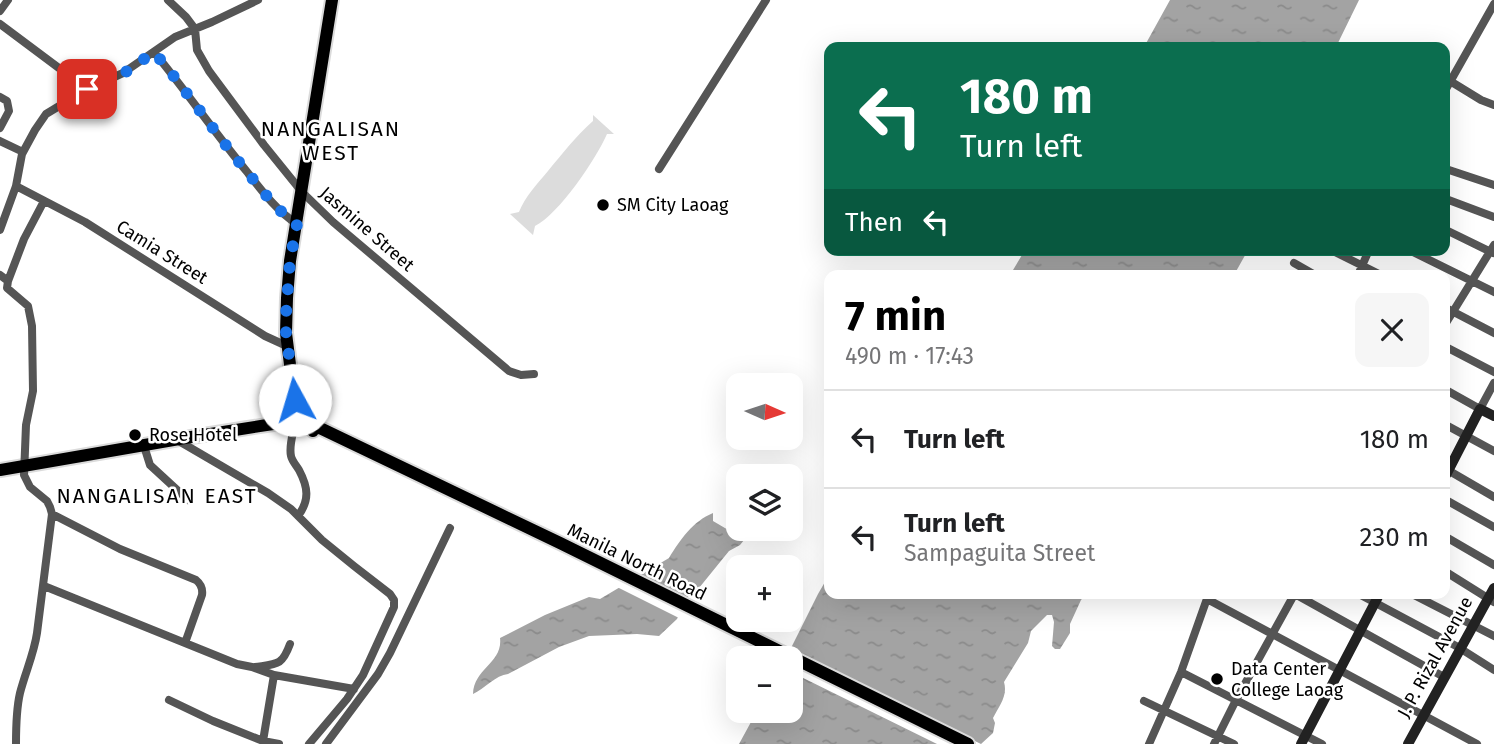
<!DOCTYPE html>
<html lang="en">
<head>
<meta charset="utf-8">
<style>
	:root { --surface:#fff; --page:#f6f6f6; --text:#202124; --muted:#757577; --line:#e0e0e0; --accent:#000 }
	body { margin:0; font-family:"Fira Sans",sans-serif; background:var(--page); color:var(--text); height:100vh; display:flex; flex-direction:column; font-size:26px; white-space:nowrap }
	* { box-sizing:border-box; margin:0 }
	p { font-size:23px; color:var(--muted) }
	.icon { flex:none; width:38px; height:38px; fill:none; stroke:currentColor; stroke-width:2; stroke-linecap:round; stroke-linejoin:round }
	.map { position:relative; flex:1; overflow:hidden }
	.details { position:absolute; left:824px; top:270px; width:626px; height:329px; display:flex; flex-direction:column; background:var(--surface); border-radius:14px; box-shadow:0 7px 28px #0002 }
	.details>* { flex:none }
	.guide { position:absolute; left:824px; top:42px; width:626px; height:214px; border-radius:14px; box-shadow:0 7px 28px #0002; background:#0b6e4f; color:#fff; overflow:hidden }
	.needle { width:46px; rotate:93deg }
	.controls { position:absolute; left:726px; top:373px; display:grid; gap:14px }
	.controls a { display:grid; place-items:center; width:77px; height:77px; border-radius:14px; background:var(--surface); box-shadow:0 7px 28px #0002; font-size:35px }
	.pin { position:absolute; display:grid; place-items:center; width:60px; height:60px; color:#fff; margin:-30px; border-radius:14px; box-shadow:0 4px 10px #0006 }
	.me { position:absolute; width:77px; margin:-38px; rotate:354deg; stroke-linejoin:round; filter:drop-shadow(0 0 5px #0008) }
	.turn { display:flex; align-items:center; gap:24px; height:147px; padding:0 21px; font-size:32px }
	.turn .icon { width:91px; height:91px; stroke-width:2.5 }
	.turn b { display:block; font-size:49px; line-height:60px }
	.then { display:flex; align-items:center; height:66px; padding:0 21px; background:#0003; gap:14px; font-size:26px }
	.round { display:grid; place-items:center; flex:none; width:74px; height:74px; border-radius:14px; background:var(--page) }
	.headline { display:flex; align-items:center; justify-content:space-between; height:119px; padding:0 21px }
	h1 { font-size:42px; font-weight:700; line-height:52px; color:var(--accent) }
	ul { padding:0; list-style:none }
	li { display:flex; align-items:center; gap:21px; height:98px; padding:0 21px; border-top:2px solid var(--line) }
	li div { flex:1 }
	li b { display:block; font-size:26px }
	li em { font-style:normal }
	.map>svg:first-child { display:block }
	.park { fill:#dcdcdc }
	.water { fill:url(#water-ripples) }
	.pier { fill:#fff }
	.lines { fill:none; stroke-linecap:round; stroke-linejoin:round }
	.primary-casing { stroke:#dbdbdb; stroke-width:16 }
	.trunk-casing { stroke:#dbdbdb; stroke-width:16 }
	.minor { stroke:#555; stroke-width:8 }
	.secondary { stroke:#222; stroke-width:10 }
	.primary { stroke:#000; stroke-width:12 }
	.trunk { stroke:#000; stroke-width:12 }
	.route { stroke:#1a73e8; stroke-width:12; stroke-dasharray:0 21.6 }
	.poi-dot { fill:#000; stroke:#fff; stroke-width:2.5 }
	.labels { text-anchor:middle; stroke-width:5; stroke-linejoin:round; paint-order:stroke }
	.poi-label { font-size:18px; fill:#000; stroke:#fff; text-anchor:start }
	.street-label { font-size:18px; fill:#000; stroke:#fff }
	.quarter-label { font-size:21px; letter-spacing:2px; fill:#000; stroke:#fff }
</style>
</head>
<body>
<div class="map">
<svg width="1494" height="744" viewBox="0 0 1494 744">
	<defs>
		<pattern id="water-ripples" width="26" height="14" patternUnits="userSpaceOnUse" patternTransform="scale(1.75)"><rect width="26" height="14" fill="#a3a3a3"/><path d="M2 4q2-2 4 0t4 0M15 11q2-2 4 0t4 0" fill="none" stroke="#8b8b8b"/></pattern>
	</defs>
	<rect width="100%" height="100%" fill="#fff"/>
	<path class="park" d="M 593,115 L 614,134 L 607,134 C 596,159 559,214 535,226 L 533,235 L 510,214 L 519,212 C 525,197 537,184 548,171 C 562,154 576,136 593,121 Z"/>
	<path class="water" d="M 1170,0 L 1359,0 L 1336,47 L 1144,47 Z
		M 1025,250 L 1248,250 L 1234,275 L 1010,275 Z
		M 713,513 L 713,521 L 730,531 L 753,529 L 740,545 L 729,551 L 699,588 L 690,593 L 677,619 L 659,636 L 637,634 L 589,636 L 559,647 L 508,674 C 496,675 484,689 473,694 C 474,668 503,663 500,638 L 545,615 L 589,597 L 600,599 L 669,558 C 680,540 693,521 713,513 Z
		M 829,575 L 830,593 L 1087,593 L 1081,600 L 1070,624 L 1070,633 L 1060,649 L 1055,649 L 1052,646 L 1054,622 L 1052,615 L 1047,615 L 1031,631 L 1028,643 L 1004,682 C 1008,696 999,706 993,718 L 995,723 L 993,733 L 981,744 L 739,744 L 757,711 L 791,710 L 791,658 L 786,658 L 818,594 Z"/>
	<path class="pier" d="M 634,575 L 689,601 L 681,619 L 615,586 Z
		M 787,649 L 981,744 L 937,744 L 791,672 L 791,658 Z"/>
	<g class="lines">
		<g class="primary-casing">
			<path id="primary" d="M 313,431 L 299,411 L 294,396 L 286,333 L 287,298 L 290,261 L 332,0"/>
		</g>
		<g class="trunk-casing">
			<path id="trunk" d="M 0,470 L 185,438 L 273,424 L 277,422 L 307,424 L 322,429 L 560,543 L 968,744"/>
		</g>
		<path class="minor" d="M 168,0 L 186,17 L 195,29 L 197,50 L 209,71 L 264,145 L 302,192 L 333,222 L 509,371 L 521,375 L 534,374
			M 0,11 L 8,0
			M 0,24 L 87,89
			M 154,52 C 186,91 215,133 248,173 C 262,191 277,211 297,224
			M 1450,81 L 1481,100 L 1494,105
			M 1446,89 L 1494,4
			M 0,97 L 7,101 L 9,111 L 0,128
			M 0,141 L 23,152
			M 659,169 L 766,0
			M 1446,169 L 1494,185
			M 16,186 L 85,222 L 265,336 L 289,347
			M 1446,199 L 1494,217
			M 0,230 L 16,186 L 22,154 L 35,130 L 46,114 L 84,91 L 123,73 L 175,37 L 212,22 L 258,0
			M 1446,230 L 1493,253
			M 1331,250 L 1381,275
			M 1409,250 L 1494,292
			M 1294,263 L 1315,275
			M 0,275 L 8,281 L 7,288 L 28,306 L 32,326 L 33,391 L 26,425 L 24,475 L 30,487 L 47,501 L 50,507 L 52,514 L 37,633 C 34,654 25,673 20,693 C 16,710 16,727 16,744
			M 1358,275 L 1369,250
			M 8,281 L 24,239 L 44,201
			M 1446,308 L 1494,333
			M 1446,323 L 1494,245
			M 1446,347 L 1494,372
			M 1446,390 L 1480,409 L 1494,383
			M 1446,425 L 1494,451
			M 294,428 C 292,437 289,447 291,456 C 292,461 296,465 299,470 C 308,487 310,500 298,516
			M 177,440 L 268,493 L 291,509 L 322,540 L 354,566 L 390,594 L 394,600 L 394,607 L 363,675 L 347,699 L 309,744
			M 144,446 L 150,465 L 188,500
			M 1446,469 L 1494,497
			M 1446,500 L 1494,527
			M 52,514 L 120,549 L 196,580 C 201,584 203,588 202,595 L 185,643
			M 1446,537 L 1494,565
			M 1446,572 L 1494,602
			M 44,586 L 237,664 L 252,667 L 274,675 L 263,741 L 279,744
			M 1293,593 L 1444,677
			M 1357,593 L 1458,647 L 1494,670
			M 1410,593 L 1494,636
			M 1207,599 L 1477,744
			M 255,667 C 277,664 282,666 290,644
			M 1181,672 L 1322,744
			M 274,675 L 354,689
			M 169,700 L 213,721 L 263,741
			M 1144,701 L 1234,744
			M 326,744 L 378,674 L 390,653 L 450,528
			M 1149,744 L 1181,672 L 1209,593
			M 1214,744 L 1236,700 L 1295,593"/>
		<path class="secondary" d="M 1446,475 L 1480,409 L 1494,416
			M 1301,744 L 1380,593
			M 1408,744 L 1494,588"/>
		<use href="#primary" class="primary"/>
		<use href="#trunk" class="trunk"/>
	</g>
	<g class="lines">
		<path class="route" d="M 87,89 L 123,74 L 154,52 C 187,91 215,133 248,173 C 263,191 277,211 297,224 L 290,261 L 286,314 L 286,333 L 295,400"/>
	</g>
	<g class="poi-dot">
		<circle cx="603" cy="205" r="7"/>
		<circle cx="135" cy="435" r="7"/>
		<circle cx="1217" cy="679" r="7"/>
	</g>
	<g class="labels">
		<g class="poi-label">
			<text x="617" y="211">SM City Laoag</text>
			<text x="149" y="441">Rose Hotel</text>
			<text x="1231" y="675">Data Center<tspan x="1231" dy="21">College Laoag</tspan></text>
		</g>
		<g class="street-label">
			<text transform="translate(367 229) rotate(41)" y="6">Jasmine Street</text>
			<text transform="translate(162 252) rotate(32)" y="6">Camia Street</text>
			<text transform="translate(637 562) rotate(26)" y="6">Manila North Road</text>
			<text transform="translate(1435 657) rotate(-61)" y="6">J. P. Rizal Avenue</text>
		</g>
		<g class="quarter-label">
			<text x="331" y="136">NANGALISAN<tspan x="331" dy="24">WEST</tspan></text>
			<text x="157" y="503">NANGALISAN EAST</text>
		</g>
	</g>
</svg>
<div class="controls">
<a><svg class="needle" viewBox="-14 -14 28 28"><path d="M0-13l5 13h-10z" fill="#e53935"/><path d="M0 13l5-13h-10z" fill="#757577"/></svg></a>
<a><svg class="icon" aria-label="layers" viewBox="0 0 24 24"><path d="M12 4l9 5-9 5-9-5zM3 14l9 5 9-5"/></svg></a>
<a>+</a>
<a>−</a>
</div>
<div class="pin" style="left:87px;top:89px;background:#d93025"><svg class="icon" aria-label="arrive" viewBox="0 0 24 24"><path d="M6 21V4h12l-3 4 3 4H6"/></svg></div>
<svg class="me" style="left:295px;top:400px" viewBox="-20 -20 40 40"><circle r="19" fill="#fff"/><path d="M0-13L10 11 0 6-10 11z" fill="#1a73e8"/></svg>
<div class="guide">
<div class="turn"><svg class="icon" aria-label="left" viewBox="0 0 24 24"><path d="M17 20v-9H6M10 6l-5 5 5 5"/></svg><div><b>180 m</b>Turn left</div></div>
<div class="then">Then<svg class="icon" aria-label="left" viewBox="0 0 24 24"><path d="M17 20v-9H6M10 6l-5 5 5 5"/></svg></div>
</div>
<section class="details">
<div class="headline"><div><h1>7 min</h1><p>490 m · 17:43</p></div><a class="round"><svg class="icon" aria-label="close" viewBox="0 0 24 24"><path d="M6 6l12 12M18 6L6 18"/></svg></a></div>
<ul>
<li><svg class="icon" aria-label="left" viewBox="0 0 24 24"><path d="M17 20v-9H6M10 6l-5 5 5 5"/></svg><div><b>Turn left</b></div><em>180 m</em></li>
<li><svg class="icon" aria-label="left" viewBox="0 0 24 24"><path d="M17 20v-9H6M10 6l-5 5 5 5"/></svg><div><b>Turn left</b><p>Sampaguita Street</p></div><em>230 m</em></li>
</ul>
</section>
</div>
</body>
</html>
